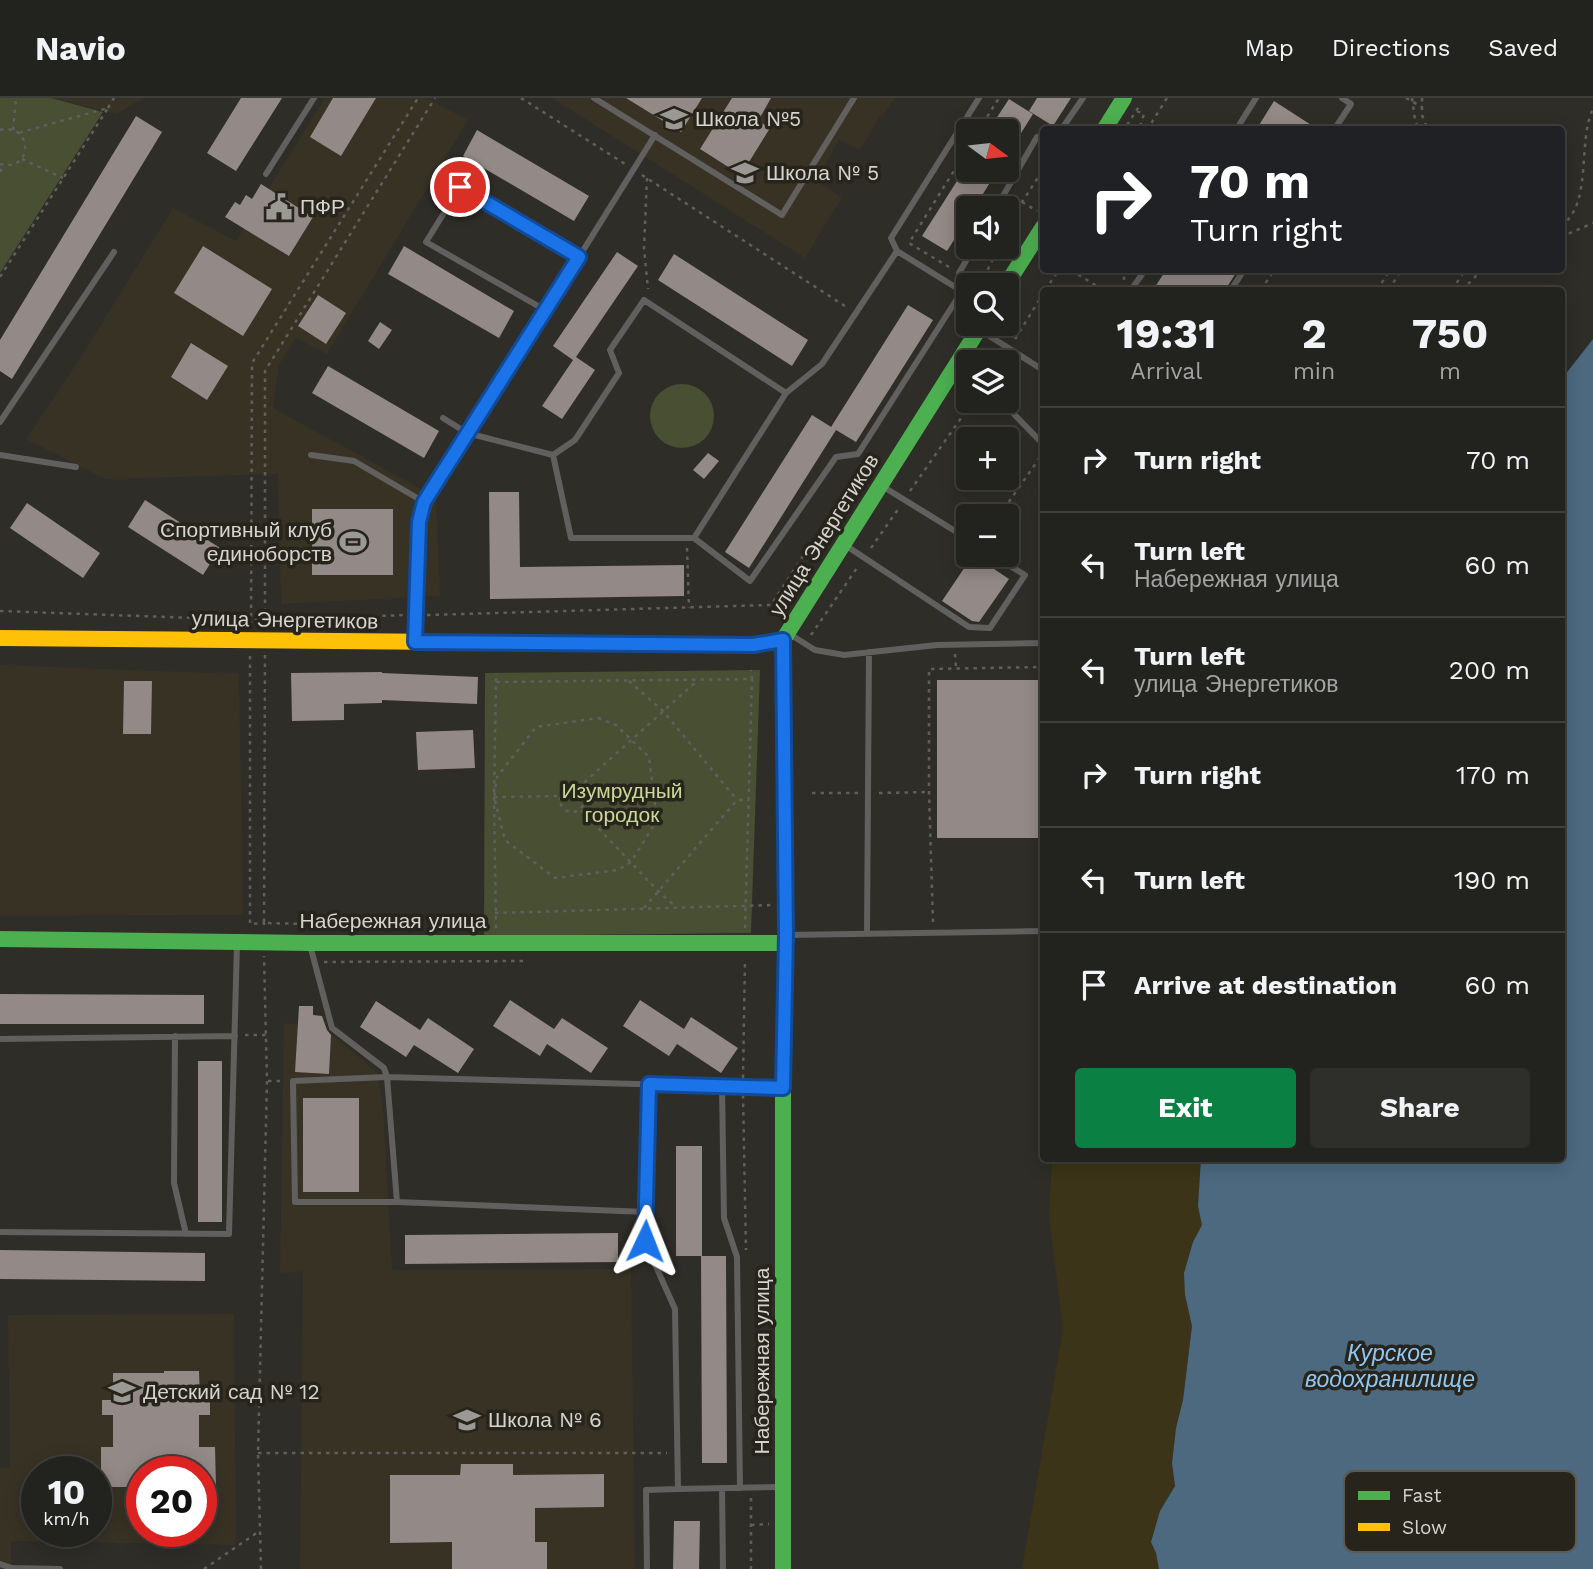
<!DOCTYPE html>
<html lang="en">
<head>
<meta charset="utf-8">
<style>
	:root { --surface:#22221e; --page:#2e2f2b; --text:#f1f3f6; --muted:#a2a4a4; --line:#3f3f3c; --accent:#0b8043 }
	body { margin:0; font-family:"Work Sans",sans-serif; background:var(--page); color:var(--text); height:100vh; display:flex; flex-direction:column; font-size:26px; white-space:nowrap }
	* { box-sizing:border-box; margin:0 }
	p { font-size:23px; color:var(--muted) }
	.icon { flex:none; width:38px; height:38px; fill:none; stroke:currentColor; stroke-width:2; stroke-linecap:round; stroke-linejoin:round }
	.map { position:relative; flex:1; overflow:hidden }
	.details { position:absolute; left:1040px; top:189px; width:525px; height:875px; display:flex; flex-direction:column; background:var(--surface); border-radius:7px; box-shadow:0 4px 18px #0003,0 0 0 2px var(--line) }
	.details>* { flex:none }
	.top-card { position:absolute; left:1040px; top:28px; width:525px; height:147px; border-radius:7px; box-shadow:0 4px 18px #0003,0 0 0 2px var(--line); background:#202124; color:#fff; overflow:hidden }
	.needle { width:46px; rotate:105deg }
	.controls { position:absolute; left:956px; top:21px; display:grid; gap:14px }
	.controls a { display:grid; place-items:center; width:63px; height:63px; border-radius:7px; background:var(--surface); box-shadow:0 4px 18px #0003,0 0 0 2px var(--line); font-size:35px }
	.speed { position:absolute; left:21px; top:1358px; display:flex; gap:14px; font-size:35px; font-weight:700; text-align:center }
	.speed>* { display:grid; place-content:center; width:91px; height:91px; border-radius:50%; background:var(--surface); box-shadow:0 4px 18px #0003,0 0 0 2px var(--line); line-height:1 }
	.speed small { font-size:18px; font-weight:400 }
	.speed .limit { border:10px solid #d22; background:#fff; color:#111 }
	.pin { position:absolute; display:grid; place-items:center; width:60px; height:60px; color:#fff; margin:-30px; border:4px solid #fff; border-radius:50%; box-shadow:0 2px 7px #0007 }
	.me { position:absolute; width:77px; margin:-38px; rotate:2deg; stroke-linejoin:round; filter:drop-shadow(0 0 5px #0008) }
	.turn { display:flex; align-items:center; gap:24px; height:147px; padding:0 35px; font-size:32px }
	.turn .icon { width:91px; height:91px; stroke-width:2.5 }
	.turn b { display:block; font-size:49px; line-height:60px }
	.eta { display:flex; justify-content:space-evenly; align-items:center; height:119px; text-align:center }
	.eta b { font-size:42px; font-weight:700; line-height:49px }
	.button { display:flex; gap:14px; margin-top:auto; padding:14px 35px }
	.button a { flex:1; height:80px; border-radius:7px; background:var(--accent); color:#fff; font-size:28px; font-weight:700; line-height:80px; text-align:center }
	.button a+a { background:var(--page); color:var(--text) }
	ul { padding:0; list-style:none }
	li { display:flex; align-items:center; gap:21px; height:105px; padding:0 35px; border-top:2px solid var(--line) }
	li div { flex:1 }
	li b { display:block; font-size:26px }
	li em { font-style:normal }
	header { display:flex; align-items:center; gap:42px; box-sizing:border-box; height:98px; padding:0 35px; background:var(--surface); border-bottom:2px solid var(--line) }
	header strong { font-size:33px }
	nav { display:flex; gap:38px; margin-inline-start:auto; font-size:24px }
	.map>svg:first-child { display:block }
	.built { fill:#383225; fill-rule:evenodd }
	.green { fill:#484f33 }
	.sand { fill:#3b3418 }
	.water { fill:#4c6980 }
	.building { fill:#938986 }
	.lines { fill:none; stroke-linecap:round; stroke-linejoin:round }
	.path { stroke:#605f5e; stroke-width:2.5; stroke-dasharray:3.5 5; stroke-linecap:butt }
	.lane { stroke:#62605f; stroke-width:6 }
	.fast { stroke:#4caf50; stroke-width:16 }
	.slow { stroke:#ffc107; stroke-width:16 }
	.route-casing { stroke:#114b97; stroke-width:18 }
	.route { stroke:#1a73e8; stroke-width:12 }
	.labels { text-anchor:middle; stroke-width:7; stroke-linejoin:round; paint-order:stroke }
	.poi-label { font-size:21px; fill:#d5d3cd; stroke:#27241b; text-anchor:start }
	.street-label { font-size:21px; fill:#d5d3cd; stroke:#27241b }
	.park-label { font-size:21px; fill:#c9d999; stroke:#27241b }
	.water-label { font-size:23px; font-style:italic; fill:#8fc6f3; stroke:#27241b }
	.key { fill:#27241b; stroke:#5b5950; stroke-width:2 }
	.key-label { font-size:19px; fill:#d5d3cd }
</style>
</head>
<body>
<header>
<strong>Navio</strong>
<nav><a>Map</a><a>Directions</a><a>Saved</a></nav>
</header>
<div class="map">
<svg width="1593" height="1471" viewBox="0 0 1593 1471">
	<rect width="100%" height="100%" fill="#2e2d28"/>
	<path class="built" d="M 51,0 L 143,0 L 117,16 Z
		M 325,0 L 427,0 L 468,22 L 327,256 L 296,240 L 279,267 L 273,310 L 436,399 L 440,498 L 281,506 L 278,376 L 105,381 L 26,341 L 81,259 L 173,110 L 236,143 Z
		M 552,0 L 894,0 L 883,19 L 880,18 L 860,52 L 839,42 L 816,83 L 842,99 L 805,160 Z
		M 0,567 L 239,576 L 243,817 L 0,818 Z
		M 284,925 L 323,929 L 377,974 L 383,1008 L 392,1172 L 631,1171 L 635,1471 L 300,1471 L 303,1173 L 280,1176 Z
		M 234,1216 L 236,1447 L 11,1443 L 11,1471 L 0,1471 L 0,1370 L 10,1369 L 8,1217 ZM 37,1374 L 96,1374 L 96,1433 L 37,1433 ZM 142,1374 L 201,1374 L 201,1433 L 142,1433 Z"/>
	<path class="green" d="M 0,0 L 51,0 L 103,14 L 0,175 Z
		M650 318a32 32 0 1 1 64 0a32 32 0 1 1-64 0Z
		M 760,572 L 751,835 L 484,838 L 485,575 Z"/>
	<path class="sand" d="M 1052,1061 L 1201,1061 L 1198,1108 L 1203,1127 L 1193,1144 L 1185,1197 L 1192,1228 L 1183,1302 L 1176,1330 L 1172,1365 L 1175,1388 L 1160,1413 L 1151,1444 L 1156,1455 L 1159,1471 L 1022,1471 L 1063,1231 L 1049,1119 Z"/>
	<path class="water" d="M 1593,241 L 1593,1471 L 1159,1471 L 1156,1455 L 1151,1444 L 1160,1413 L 1175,1388 L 1172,1365 L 1176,1330 L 1183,1302 L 1192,1228 L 1185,1197 L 1184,1175 L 1193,1144 L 1202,1127 L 1198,1108 L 1201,1061 L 1561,1060 L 1561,282 Z"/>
	<path class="building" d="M 241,0 L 282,0 L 236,73 L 207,55 Z
		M 333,0 L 376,0 L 341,58 L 310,39 Z
		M 626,0 L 702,0 L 681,34 Z
		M 732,0 L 771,0 L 758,23 L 770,30 L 741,77 L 700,51 Z
		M 1037,0 L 1071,0 L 1053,28 L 1029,13 Z
		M 1009,1 L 1033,16 L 1006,59 L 1006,33 L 988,33 Z
		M 1274,3 L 1319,32 L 1256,32 Z
		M 136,18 L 162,34 L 12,281 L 0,273 L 0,242 Z
		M 477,32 L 589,98 L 574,123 L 463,58 Z
		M 964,72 L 998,72 L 974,110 L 968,110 L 968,120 L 947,153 L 922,138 Z
		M 261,86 L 313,119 L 289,158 L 225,119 L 235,104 L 240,107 L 246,97 L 252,101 Z
		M 203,148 L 272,191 L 243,238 L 174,195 Z
		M 404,148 L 514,213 L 499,240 L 388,176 Z
		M 617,154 L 638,168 L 576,259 L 595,272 L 562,321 L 542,308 L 573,262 L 553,248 Z
		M 674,156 L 808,242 L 792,268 L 658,182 Z
		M 1166,172 L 1238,172 L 1225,192 L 1153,192 Z
		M 318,197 L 346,215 L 326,246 L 298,228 Z
		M 908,207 L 933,222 L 856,344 L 831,329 Z
		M 380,224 L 392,232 L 379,251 L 368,243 Z
		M 191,245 L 228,268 L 207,302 L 171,279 Z
		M 328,268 L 439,333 L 424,360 L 312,295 Z
		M 812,317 L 836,332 L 749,470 L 725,454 Z
		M 708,355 L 719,363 L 704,381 L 693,372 Z
		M 489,394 L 519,394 L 520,469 L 684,467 L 684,498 L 490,501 Z
		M 145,402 L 220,450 L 203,477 L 128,429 Z
		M 27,405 L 100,455 L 83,480 L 10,430 Z
		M 312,411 L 393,411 L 393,477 L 312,477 Z
		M 973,457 L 1009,481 L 979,524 L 972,523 L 942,503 Z
		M 382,574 L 382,575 L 478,579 L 477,606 L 382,602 L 382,605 L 344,606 L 344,622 L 292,623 L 291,575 Z
		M 937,582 L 1043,582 L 1043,740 L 937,740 Z
		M 124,583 L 152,583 L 151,636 L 123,636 Z
		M 473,632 L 475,670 L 418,672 L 416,634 Z
		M 0,896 L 204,897 L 204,926 L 0,926 Z
		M 510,902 L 554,931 L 562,920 L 608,950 L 591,975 L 547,946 L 540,958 L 493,928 Z
		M 640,902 L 684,931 L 691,919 L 738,950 L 721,975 L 677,946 L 669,958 L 623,928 Z
		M 376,903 L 420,932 L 428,920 L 474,951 L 458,975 L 414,947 L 406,959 L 360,929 Z
		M 299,908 L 313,908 L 313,917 L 322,918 L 327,932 L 331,937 L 329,976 L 295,974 Z
		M 198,963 L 222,963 L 222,1124 L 198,1124 Z
		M 303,1000 L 359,1000 L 359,1094 L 303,1094 Z
		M 676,1048 L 702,1048 L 702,1158 L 726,1158 L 727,1365 L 702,1365 L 701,1158 L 676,1158 Z
		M 618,1135 L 618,1164 L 405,1166 L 405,1137 Z
		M 0,1152 L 205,1155 L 205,1183 L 0,1181 Z
		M 164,1273 L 199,1273 L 200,1302 L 210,1302 L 210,1317 L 199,1317 L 199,1349 L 215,1349 L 216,1389 L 201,1389 L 201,1374 L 142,1374 L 142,1389 L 101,1389 L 101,1349 L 113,1349 L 113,1317 L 102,1317 L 102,1302 L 113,1302 L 113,1275 L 164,1275 Z
		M 461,1366 L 513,1366 L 513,1377 L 604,1376 L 604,1409 L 535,1410 L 535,1444 L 547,1444 L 547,1471 L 452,1471 L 452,1444 L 390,1445 L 390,1377 L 460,1377 Z
		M 674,1423 L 700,1423 L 699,1471 L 673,1471 Z"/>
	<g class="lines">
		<path class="path" d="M 521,0 L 625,66
			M 1406,0 L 1422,9
			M 1412,0 L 1415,22 L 1419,32
			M 1422,0 L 1422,17 L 1428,32
			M 108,10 L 114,0
			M 1137,13 L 1144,16 L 1139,32
			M 1127,27 L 1140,7
			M 0,32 C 33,24 34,75 0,66
			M 13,32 L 16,0
			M 1147,32 L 1167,0
			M 978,33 L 999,0
			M 22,61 L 63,80
			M 0,74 L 3,68
			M 642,77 L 848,210
			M 647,80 L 644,150 L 648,191
			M 1022,104 L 1037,113
			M 1561,128 C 1593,106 1577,44 1593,11
			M 1006,135 L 1022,104 L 1043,72
			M 1561,139 L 1593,125
			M 949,169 L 909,145 L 968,50
			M 1071,172 L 1103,192
			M 0,179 L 108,10 L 18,35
			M 967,180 L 979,187
			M 1124,182 L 1124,172
			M 980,187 L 999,149
			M 1045,192 L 1059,172
			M 1261,192 L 1274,172
			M 1377,192 L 1390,172
			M 1389,192 L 1401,172
			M 1452,192 L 1465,172
			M 1462,192 L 1476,178 L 1489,172
			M 956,224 L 968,207
			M 1015,241 L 1043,196
			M 910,393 L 973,303
			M 999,418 L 1043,355
			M 687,450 L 689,510
			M 871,450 L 899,410
			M 0,513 L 251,522 L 406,517
			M 427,517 L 771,507 L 864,365
			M 265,522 L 265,273 L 435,0
			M 251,527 L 252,265 L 418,0
			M 811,537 L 859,467
			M 955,556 L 956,570
			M 265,557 L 264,825 L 349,827
			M 250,558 L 250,826 L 264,825 L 264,827
			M 629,583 L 663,613 L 737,702
			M 496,584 L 496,575
			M 598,620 L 616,627 L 649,659 L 657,722 L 631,764 L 618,772 L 555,780 L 505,742 L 494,699 L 497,679 L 536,629 Z
			M560 702a12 12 0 1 1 24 0a12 12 0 1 1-24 0Z
			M 578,690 L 698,582
			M 812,695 L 859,695
			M 879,695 L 929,694
			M 494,699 L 559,698
			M 581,712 L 658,793 L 676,809
			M 644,810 L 737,702 L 749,702
			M 495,815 L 772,807
			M 933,824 L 929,694 L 929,571 L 1043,569
			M 496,830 L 494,699 L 496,584 L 752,581 L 751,572
			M 745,830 L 752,581
			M 324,864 L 524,863
			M 245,937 L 268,937
			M 743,980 L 745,861
			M 268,983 L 283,983
			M 743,997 L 746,1152
			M 258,1355 L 667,1355
			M 751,1400 L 751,1471
			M 751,1427 L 769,1426
			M 204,1471 L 258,1434
			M 261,1471 L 258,1355 L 267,983 L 264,858"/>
		<path class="lane" d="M 594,0 L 782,117 L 854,0
			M 1061,32 L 1083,0
			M 1236,32 L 1256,0
			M 1334,32 L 1351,6 L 1342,0
			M 266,76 L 314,0
			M 996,110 L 1037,39 L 1043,38
			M 897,153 L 891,140 L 979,0
			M 579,159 L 655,37
			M 959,175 L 974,149
			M 1131,192 L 1145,172
			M 1231,192 L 1244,172
			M 980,232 L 1043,272
			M 956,270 L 968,280
			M 998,303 L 1008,310 L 1043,346
			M 443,320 L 467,335 L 553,357 L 571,440 L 694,440 L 786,295 L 822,266 L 897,153 L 968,197
			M 0,324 L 114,154
			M 0,357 L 76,369
			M 311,357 L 354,363 L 424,404
			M 553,357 L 575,342 L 619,275 L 610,252 L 644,202 L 786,295
			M 882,388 L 968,441
			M 694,440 L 750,483 L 836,359 L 858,356 L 962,193
			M 845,447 L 969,529 L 990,530 L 1025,477 L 992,457
			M 788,535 L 815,552 L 844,557 L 937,547 L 1043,545
			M 415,543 L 419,424 L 424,404 L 579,159 L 460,89 L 426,144 L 545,212
			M 867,836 L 869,554
			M 787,837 L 1043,833
			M 310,847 L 332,930 L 384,970 L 387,979 L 781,990
			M 175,938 L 174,1085 L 186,1136
			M 0,941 L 235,938
			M 387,979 L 397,1104 L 295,1104 L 293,983 Z
			M 649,986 L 645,1144 L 675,1211 L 678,1391 L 779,1389
			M 722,988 L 724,1120 L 737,1159 L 740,1390
			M 397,1104 L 646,1114
			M 0,1134 L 229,1136 L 237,846
			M 722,1390 L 723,1471
			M 0,1466 L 12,1470 L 60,1471
			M 647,1471 L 646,1392 L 678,1391"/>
		<path class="fast" d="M 1104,32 L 1124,0
			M 1006,187 L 1043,129
			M 783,542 L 786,837 L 783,990 L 783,1471
			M 447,544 L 753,547 L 783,542 L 982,226
			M 0,841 L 309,845 L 786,845"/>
		<path class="slow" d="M 0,540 L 447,544"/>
	</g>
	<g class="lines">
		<g class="route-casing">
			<path id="route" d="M 460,89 L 579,159 L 424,404 L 419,424 L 415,544 L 753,547 L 783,542 L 786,837 L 783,990 L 649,986 L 645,1143"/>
		</g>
		<use href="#route" class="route"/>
	</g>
	<defs>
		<g id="school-bare" transform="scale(2.1)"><path d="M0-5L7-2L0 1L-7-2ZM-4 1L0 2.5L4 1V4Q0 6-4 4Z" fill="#9b9993" stroke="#27241b" stroke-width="2.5" paint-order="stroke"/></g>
		<g id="civic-bare" transform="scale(2.1)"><path d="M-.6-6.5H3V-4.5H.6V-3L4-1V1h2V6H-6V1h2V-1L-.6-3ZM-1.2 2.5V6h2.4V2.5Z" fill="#9b9993" stroke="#27241b" stroke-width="2.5" paint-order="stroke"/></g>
		<g id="stadium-bare" transform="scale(2.1)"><path d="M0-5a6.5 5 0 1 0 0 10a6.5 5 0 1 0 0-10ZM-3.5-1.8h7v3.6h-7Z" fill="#9b9993" stroke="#27241b" stroke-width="2.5" paint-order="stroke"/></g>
	</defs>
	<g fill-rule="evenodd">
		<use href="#school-bare" x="674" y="21"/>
		<use href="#school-bare" x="745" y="75"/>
		<use href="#civic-bare" x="279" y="109"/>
		<use href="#stadium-bare" x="353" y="444"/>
		<use href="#school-bare" x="122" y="1294"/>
		<use href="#school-bare" x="467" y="1322"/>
	</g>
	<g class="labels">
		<g class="poi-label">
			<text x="695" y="28">Школа №5</text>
			<text x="766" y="82">Школа № 5</text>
			<text x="300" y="116">ПФР</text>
			<text x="332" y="439" text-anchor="end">Спортивный клуб<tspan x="332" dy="24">единоборств</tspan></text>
			<text x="143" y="1301">Детский сад № 12</text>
			<text x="488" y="1329">Школа № 6</text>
		</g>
		<g class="street-label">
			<text transform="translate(824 437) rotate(-58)" y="7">улица Энергетиков</text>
			<text transform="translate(285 522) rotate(1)" y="7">улица Энергетиков</text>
			<text x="393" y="830">Набережная улица</text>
			<text transform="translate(762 1263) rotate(-90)" y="7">Набережная улица</text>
		</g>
		<g class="park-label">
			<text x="622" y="700">Изумрудный<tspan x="622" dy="24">городок</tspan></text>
		</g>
		<g class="water-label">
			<text x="1390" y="1263">Курское<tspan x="1390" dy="26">водохранилище</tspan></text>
		</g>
	</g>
	<rect x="1344" y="1373" width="232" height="81" rx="10" class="key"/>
	<rect x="1358" y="1393" width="32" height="9" fill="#4caf50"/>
	<rect x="1358" y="1425" width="32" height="8" fill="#ffc107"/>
	<g class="key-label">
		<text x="1402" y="1404">Fast</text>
		<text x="1402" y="1436">Slow</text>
	</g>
</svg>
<div class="controls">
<a><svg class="needle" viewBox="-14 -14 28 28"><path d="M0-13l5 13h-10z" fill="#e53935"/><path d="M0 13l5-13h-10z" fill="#a2a4a4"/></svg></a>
<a><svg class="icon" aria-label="sound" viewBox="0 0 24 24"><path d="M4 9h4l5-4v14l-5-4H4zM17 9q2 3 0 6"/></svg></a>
<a><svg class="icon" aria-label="search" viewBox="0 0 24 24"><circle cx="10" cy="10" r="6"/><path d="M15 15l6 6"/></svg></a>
<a><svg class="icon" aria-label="layers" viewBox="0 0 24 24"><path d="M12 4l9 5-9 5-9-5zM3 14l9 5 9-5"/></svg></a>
<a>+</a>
<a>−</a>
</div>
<div class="speed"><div>10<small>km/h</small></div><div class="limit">20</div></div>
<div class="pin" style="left:460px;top:89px;background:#d93025"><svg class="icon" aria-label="arrive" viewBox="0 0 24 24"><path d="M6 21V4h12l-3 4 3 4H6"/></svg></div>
<svg class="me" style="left:645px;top:1143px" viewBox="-20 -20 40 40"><path d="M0-17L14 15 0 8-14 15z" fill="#1a73e8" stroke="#fff" stroke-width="4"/></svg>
<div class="top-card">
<div class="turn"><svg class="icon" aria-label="right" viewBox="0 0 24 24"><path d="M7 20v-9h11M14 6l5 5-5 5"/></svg><div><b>70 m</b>Turn right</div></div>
</div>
<section class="details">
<div class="eta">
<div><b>19:31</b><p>Arrival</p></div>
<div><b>2</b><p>min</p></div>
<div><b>750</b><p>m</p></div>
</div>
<ul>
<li><svg class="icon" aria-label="right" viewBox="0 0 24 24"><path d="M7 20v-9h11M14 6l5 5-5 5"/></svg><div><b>Turn right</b></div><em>70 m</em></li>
<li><svg class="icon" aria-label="left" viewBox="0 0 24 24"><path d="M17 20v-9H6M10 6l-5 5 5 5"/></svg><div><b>Turn left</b><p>Набережная улица</p></div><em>60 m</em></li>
<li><svg class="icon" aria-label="left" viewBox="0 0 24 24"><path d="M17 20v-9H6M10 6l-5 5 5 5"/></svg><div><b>Turn left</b><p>улица Энергетиков</p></div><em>200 m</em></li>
<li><svg class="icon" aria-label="right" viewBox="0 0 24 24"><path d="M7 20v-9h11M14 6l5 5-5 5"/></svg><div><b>Turn right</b></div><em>170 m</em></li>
<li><svg class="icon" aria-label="left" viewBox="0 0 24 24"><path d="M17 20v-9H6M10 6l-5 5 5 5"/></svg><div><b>Turn left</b></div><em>190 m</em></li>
<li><svg class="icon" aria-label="arrive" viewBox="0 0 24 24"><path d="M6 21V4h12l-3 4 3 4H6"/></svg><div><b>Arrive at destination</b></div><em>60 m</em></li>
</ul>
<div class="button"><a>Exit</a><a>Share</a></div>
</section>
</div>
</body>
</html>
